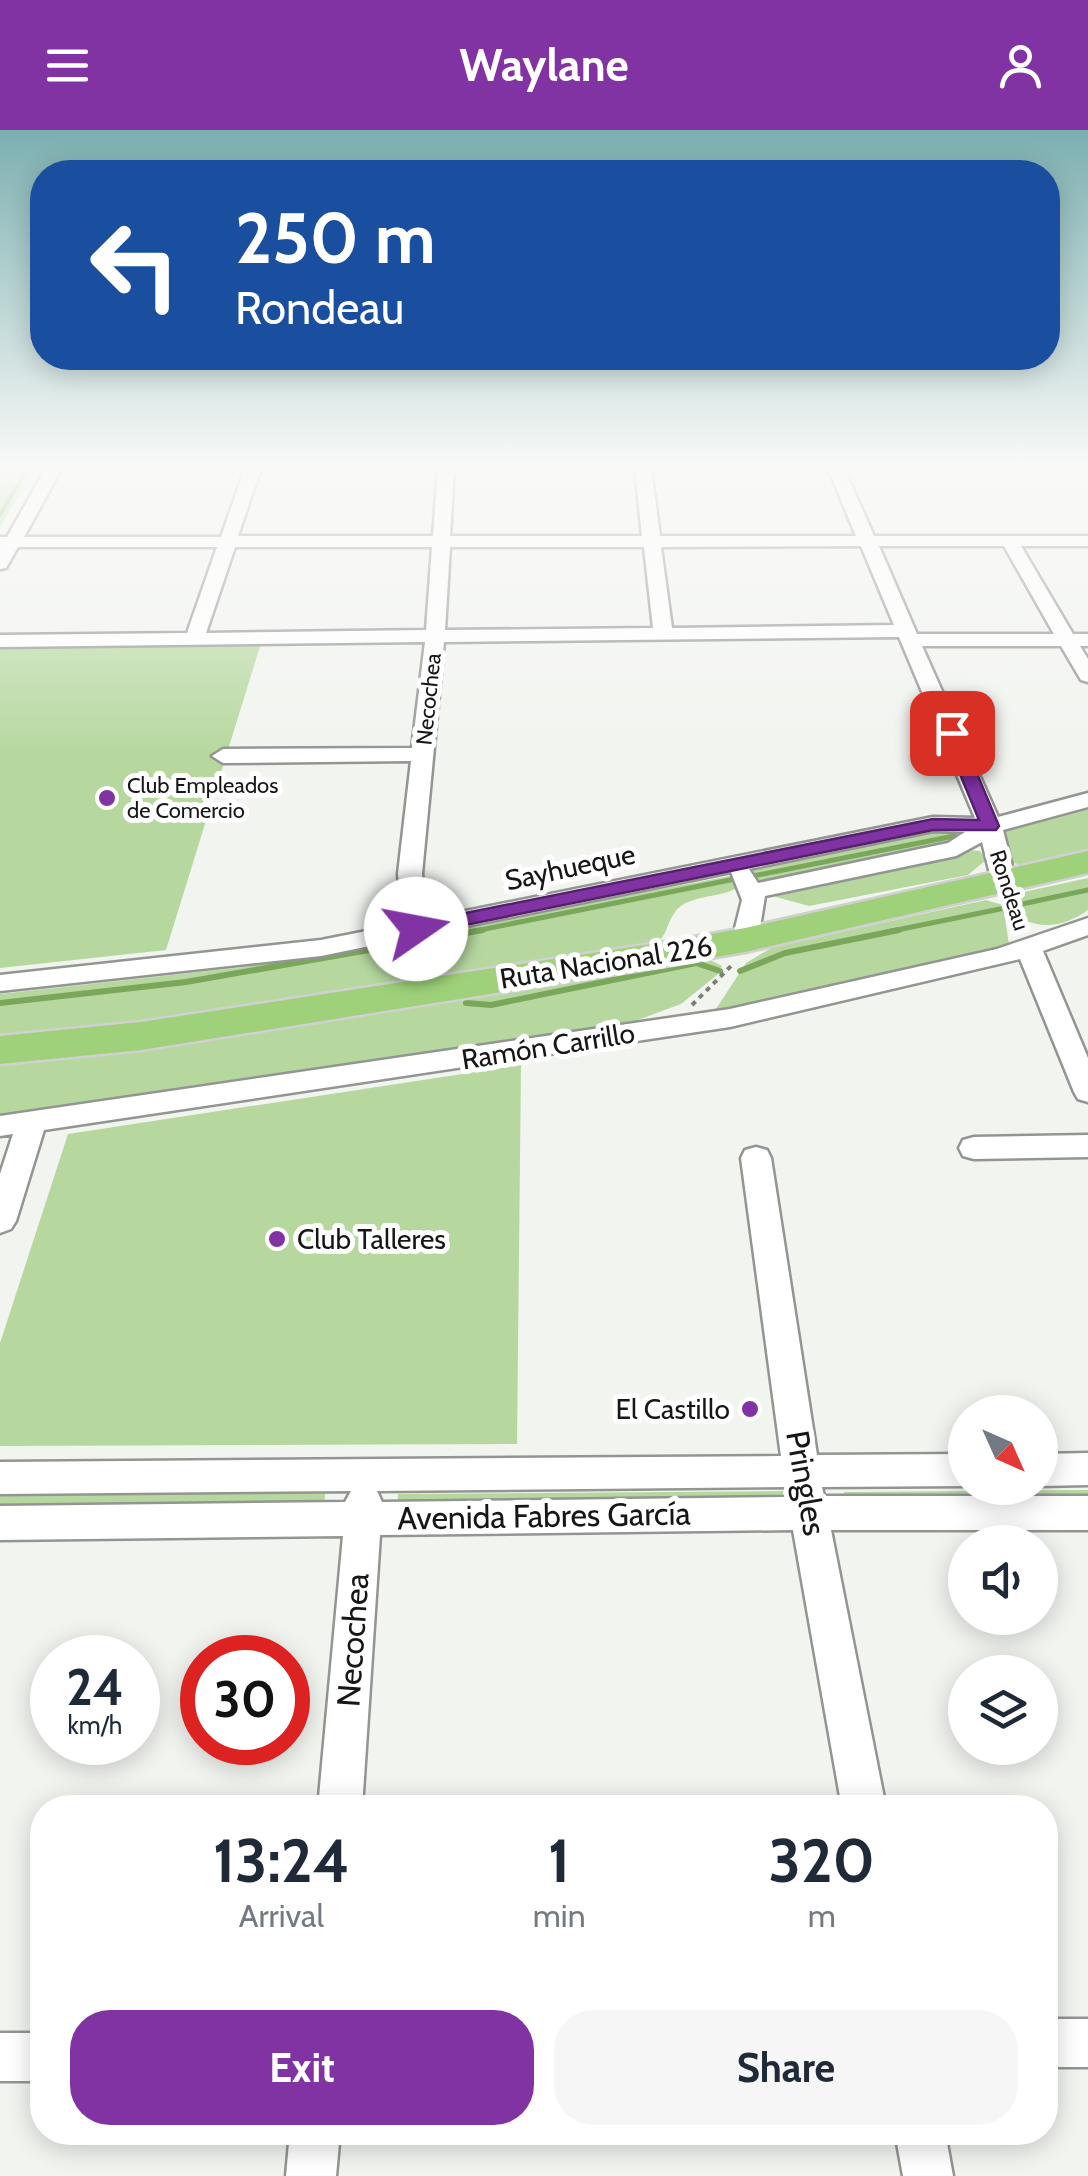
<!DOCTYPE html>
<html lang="en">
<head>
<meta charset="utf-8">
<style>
	:root { --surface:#fff; --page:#f6f6f7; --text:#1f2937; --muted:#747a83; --accent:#8133a4 }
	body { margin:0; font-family:Cabin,sans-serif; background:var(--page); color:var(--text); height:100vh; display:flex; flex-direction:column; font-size:38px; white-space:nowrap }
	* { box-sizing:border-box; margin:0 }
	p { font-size:32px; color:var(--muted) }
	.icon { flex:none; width:55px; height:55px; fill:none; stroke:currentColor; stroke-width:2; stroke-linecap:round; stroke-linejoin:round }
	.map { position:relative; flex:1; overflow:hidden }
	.panel { position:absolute; left:30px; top:1665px; width:1028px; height:350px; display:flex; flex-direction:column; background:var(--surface); border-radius:40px; box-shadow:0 5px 25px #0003 }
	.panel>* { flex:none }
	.hud { position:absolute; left:30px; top:30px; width:1030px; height:210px; border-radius:40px; box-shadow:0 5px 25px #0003; background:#1a4fa0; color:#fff; overflow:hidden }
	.needle { width:65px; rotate:135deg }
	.tools { position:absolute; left:948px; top:1265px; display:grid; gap:20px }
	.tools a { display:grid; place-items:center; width:110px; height:110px; border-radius:50%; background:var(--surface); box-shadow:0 5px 25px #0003; font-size:50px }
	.speed { position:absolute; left:30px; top:1505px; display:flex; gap:20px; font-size:50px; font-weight:700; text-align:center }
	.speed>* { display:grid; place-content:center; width:130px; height:130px; border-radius:50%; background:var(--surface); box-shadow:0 5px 25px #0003; line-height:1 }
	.speed small { font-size:25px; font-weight:400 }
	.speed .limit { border:15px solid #d22; background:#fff; color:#111 }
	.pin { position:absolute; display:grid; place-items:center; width:85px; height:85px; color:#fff; margin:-42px; border-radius:20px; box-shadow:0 5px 15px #0006 }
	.me { position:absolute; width:110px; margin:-55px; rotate:78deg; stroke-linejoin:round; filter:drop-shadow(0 0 8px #0008) }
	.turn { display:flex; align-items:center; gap:35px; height:210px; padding:0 40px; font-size:45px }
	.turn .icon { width:130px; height:130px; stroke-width:2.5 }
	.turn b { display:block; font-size:70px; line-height:85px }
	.eta { display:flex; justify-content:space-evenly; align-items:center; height:170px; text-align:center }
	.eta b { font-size:60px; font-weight:700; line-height:70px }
	.button { display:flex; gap:20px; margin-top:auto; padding:20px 40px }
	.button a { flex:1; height:115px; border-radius:40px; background:var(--accent); color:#fff; font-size:40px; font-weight:700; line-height:115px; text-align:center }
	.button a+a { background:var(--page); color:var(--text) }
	header { display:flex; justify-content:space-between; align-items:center; height:130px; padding:0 40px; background:var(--accent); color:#fff; font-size:45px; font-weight:700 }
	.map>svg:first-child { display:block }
	.green { fill:#b6d89f }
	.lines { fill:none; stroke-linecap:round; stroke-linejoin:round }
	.stream-far2 { stroke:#7ba75b; stroke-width:4 }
	.stream-far1 { stroke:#7ba75b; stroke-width:5 }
	.stream { stroke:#7ba75b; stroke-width:6 }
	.minor-casing { stroke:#939592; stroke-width:5 }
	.highway-casing { stroke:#d0d0d0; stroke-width:5 }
	.path-far1 { stroke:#7c7e7b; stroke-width:2.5; stroke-dasharray:2.5 2.5; stroke-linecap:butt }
	.path { stroke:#7c7e7b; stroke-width:4; stroke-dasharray:5 5; stroke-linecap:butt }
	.minor { fill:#fff; fill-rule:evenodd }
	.highway { fill:#9ed179; fill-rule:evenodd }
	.route { fill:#8133a4; stroke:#54216b; stroke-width:2.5 }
	.poi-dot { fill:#8133a4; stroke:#fff; stroke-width:4 }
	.labels { text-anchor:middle; stroke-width:10; stroke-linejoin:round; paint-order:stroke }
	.far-street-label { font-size:22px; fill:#151615; stroke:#fff }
	.far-poi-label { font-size:22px; fill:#151615; stroke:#fff; text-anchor:start }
	.street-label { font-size:28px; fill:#151615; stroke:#fff }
	.poi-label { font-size:28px; fill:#151615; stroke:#fff; text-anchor:start }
	.near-street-label { font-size:32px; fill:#151615; stroke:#fff }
</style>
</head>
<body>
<header><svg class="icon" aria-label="menu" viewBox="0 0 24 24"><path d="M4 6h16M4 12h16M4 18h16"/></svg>Waylane<svg class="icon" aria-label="person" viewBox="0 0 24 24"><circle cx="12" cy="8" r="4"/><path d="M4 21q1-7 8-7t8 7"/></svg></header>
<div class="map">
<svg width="1088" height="2046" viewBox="0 0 1088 2046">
	<rect width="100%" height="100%" fill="#f2f4f0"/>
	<path class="green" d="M 0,338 L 35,338 L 0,397 Z
		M 261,513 L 166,820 L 0,838 L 0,516 Z
		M 1088,673 L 1088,720 L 1026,736 L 1009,732 L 1002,709 L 1005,696 Z
		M 972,699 L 949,714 L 759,757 L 746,742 L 936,700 Z
		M 969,720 L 980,721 L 986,730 L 968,745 L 809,776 L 776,767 L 771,760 Z
		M 730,746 L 738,754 L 735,759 C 718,768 687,765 675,782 C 666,794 668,806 654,815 L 100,899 L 0,909 L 0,864 L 244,837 Z
		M 1088,748 L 1088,780 C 1068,794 1047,800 1024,790 L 1015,769 L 1019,763 Z
		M 986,770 L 1003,775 L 1009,815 L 997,824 L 736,880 L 716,879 L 746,833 L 773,817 Z
		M 704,827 L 722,836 L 717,845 L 681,874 L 635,891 L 521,913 L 0,986 L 0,927 Z
		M 521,935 L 517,1314 L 0,1316 L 0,1213 L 68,1004 Z
		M 326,1358 L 324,1373 L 0,1376 L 0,1361 Z
		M 1088,1360 L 1088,1375 L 847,1378 L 844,1362 Z
		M 783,1361 L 785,1376 L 397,1379 L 398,1364 Z"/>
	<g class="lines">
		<path class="stream-far2" d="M 0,385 L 28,338"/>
		<path class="stream-far1" d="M 753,746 L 954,706
			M 1022,774 L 1088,760
			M 470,802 L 735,749
			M 887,802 L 1005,778"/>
		<path class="stream" d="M 740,841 L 785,823 L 899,800
			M 0,873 L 186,852 L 483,800
			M 466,873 L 491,875 L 696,833 L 720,841"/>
		<g class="minor-casing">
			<path id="minor" d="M 46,338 L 62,338 L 24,407 L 221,407 L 245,338 L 261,338 L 238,406 L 433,406 L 438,338 L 454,338 L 450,406 L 642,406 L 635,338 L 651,338 L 660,406 L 856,406 L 828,338 L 844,338 L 874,406 L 1088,406 L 1088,416 L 1021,416 L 1073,504 L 1088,504 L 1088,516 L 1080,516 L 1088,529 L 1088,552 L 1081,550 L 1061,516 L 922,516 L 998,687 L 1088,663 L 1088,677 L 1003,700 L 1016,752 L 1013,757 L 995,757 L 992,752 L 982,712 L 956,726 L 765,766 L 758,810 L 745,818 L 732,810 L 742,770 L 731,742 L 321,826 L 0,861 L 0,845 L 321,810 L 402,794 L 398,744 L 411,631 L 223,633 L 212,626 L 223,619 L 412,618 L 425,512 L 0,517 L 0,505 L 187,503 L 217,417 L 18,417 L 6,438 L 0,439 L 0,407 L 7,407 ZM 861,416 L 894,495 L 672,498 L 661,417 ZM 879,416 L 1004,416 L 1054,504 L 917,504 ZM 235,417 L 432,417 L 426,500 L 206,503 ZM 450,417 L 644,417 L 653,498 L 445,500 ZM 899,507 L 975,688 L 933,687 L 426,789 L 422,744 L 444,512 ZM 933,701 L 965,702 L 948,713 L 758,753 L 749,739 Z
				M 1088,788 L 1088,805 L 1043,821 L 1088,928 L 1088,972 L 1078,969 L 1074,962 L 1020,829 L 730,897 L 44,1000 L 16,1091 L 11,1099 L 0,1103 L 0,1044 L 13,1004 L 0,1006 L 0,986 L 730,879 L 997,819 Z
				M 1088,1005 L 1088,1027 L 974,1029 L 963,1026 L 959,1018 L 963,1010 L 974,1007 Z
				M 756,1017 L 767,1020 L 771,1028 L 817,1325 L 965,1324 L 965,1356 L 822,1357 L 824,1366 L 1088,1366 L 1088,1400 L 831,1400 L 886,1678 L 842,1678 L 793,1400 L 380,1405 L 362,1678 L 318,1678 L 343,1406 L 0,1410 L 0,1376 L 345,1372 L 351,1361 L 0,1364 L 0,1332 L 781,1326 L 741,1028 L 745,1020 ZM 786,1357 L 787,1367 L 382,1372 L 377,1361 Z
				M 1088,1323 L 1088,1355 L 1040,1356 L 1040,1324 Z
				M 1045,1889 L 1088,1889 L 1088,1937 L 1045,1937 Z
				M 0,1903 L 42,1903 L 42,1951 L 0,1951 Z
				M 290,2002 L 340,2002 L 336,2046 L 286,2046 Z
				M 895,2002 L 945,2002 L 953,2046 L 903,2046 Z"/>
		</g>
		<g class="highway-casing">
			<path id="highway" d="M 1088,721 L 1088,743 L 745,822 L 671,835 L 141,920 L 0,934 L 0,906 L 141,892 L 671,811 L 745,798 Z"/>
		</g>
		<path class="path-far1" d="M 1012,772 L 1022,801"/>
		<path class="path" d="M 692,875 L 731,836"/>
		<use href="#minor" class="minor"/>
		<use href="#highway" class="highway"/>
	</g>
	<linearGradient id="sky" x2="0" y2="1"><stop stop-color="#7cafb0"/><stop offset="0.54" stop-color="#f9faf8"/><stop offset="1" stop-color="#f9faf8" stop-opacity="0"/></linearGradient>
	<rect width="1088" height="624" fill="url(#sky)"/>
	<path class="route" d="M 946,600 L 960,603 L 999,696 L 996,700 L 933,700 L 416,805 L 407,799 L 416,793 L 933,689 L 979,690 L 943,603 Z"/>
	<g class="poi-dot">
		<circle cx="107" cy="668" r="10"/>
		<circle cx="277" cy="1109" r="10"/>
		<circle cx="750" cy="1279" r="10"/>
	</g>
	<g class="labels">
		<g class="far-street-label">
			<text transform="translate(428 569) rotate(-84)" y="8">Necochea</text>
			<text transform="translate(1010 760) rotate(72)" y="8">Rondeau</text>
		</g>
		<g class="far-poi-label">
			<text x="127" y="663">Club Empleados<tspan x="127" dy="25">de Comercio</tspan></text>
		</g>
		<g class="street-label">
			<text transform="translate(570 737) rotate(-12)" y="10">Sayhueque</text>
			<text transform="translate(606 832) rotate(-9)" y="10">Ruta Nacional 226</text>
			<text transform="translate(548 916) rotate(-9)" y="10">Ramón Carrillo</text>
		</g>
		<g class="poi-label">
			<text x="297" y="1119">Club Talleres</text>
			<text x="730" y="1289" text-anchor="end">El Castillo</text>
		</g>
		<g class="near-street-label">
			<text transform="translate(806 1353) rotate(80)" y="11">Pringles</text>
			<text transform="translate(544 1386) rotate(-1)" y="11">Avenida Fabres García</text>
			<text transform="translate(353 1510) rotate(-86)" y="11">Necochea</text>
		</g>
	</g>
</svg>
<div class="tools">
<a><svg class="needle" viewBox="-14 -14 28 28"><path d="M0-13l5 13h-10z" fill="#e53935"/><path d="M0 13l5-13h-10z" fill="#747a83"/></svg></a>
<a><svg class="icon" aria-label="sound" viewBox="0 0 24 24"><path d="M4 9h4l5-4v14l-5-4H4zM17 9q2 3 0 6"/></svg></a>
<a><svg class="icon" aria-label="layers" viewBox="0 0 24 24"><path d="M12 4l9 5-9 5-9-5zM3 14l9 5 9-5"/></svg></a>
</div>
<div class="speed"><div>24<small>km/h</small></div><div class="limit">30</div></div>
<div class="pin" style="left:952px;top:603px;background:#d93025"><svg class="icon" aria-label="arrive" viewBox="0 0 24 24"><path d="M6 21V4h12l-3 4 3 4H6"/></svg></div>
<svg class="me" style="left:416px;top:799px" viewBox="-20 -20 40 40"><circle r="19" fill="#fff"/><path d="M0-13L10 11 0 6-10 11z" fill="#8133a4"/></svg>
<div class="hud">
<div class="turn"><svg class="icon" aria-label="left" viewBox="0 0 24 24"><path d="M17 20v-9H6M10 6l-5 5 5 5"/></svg><div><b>250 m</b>Rondeau</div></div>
</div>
<section class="panel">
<div class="eta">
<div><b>13:24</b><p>Arrival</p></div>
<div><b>1</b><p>min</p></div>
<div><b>320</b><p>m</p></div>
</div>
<div class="button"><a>Exit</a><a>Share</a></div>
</section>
</div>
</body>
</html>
